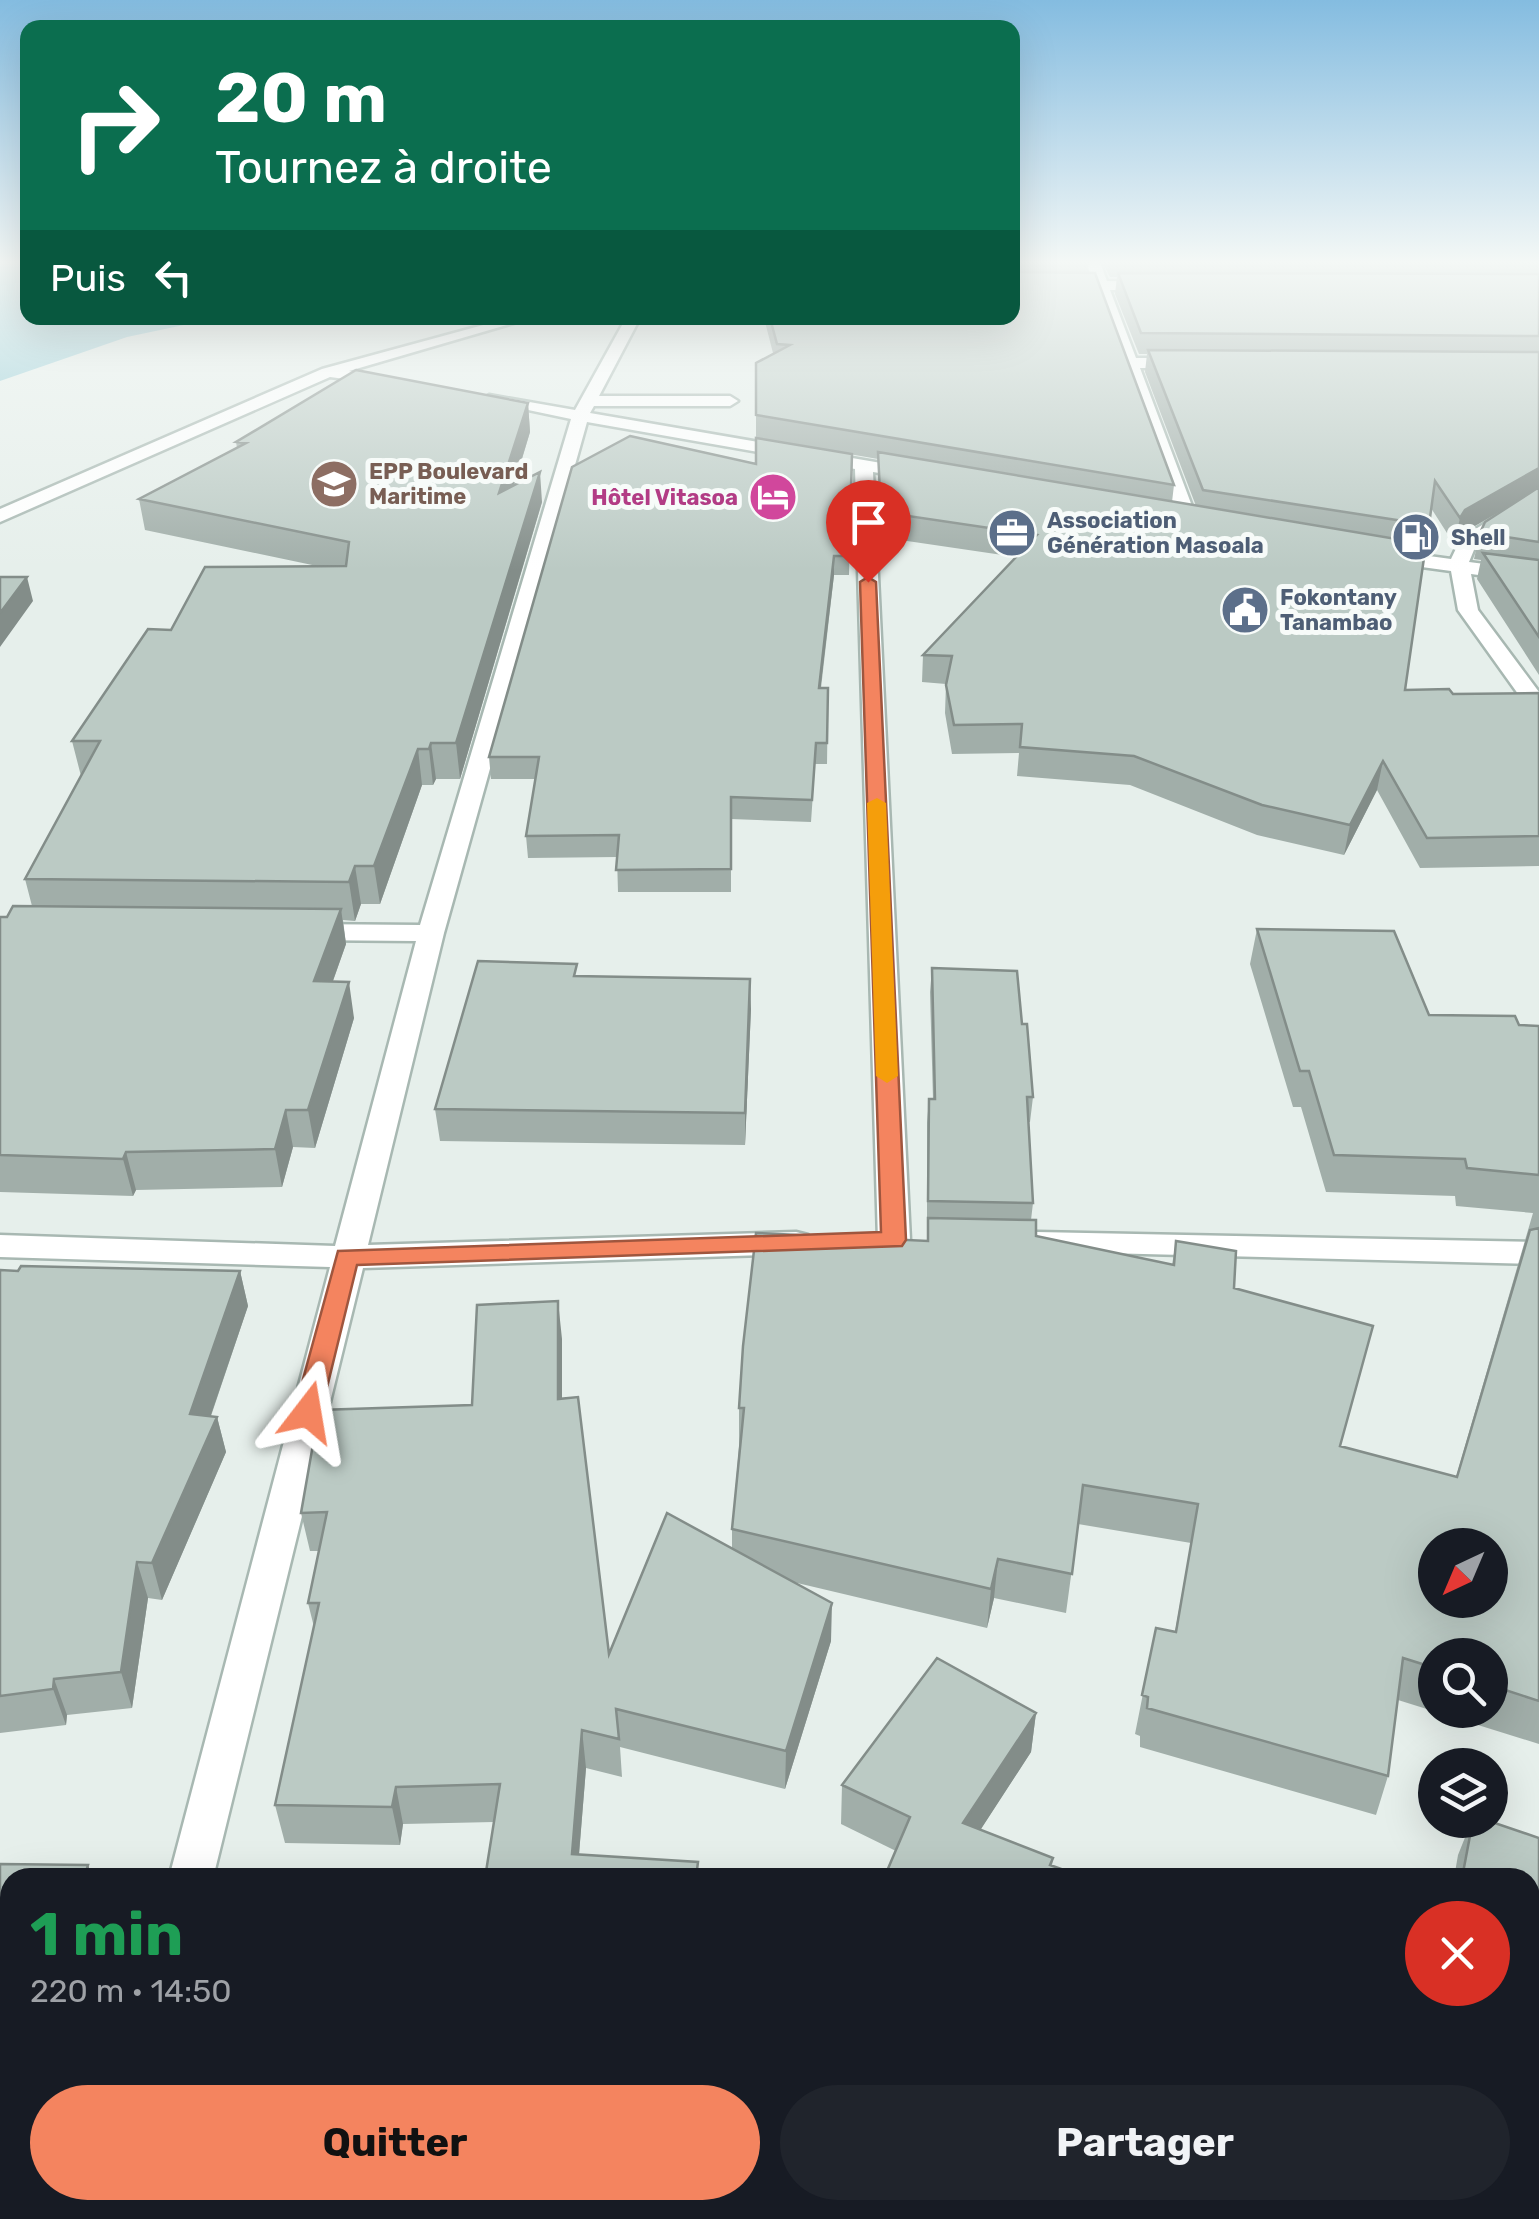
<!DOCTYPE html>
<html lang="fr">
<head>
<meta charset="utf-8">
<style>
	:root { --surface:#171b24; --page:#20242c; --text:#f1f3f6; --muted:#9ea1a6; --accent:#f4845f }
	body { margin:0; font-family:Rubik,sans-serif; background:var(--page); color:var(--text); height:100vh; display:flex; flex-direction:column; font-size:38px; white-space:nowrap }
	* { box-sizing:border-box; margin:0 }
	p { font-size:32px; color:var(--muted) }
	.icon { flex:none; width:55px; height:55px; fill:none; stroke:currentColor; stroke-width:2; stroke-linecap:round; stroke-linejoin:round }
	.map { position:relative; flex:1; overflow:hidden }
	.sheet { position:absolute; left:0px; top:1868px; width:1540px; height:352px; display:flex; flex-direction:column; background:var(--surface); border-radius:30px 30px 0 0; box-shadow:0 10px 40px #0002 }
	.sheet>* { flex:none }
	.hud { position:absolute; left:20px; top:20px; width:1000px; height:305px; border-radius:20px; box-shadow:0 10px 40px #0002; background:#0b6e4f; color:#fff; overflow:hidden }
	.needle { width:65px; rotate:224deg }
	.controls { position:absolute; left:1418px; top:1528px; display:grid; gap:20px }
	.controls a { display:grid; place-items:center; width:90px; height:90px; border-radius:50%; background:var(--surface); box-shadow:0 10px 40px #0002; font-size:50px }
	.pin { position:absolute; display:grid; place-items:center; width:85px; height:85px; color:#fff; margin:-102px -42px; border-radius:50% 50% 50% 0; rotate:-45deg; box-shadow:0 0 10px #0007 }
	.pin .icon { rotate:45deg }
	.me { position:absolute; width:110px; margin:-55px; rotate:14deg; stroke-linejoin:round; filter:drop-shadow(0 0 8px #0008) }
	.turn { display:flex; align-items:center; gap:35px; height:210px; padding:0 30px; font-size:45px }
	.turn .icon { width:130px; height:130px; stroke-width:2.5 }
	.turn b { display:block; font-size:70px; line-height:85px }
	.then { display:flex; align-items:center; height:95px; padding:0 30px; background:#0003; gap:20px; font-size:38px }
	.round { display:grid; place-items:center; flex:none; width:105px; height:105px; border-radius:52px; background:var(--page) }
	.head { display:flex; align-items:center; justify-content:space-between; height:170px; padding:0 30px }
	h1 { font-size:60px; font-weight:700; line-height:75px; color:#1e9e55 }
	.cta { display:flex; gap:20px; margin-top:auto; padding:20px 30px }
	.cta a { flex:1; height:115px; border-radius:60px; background:var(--accent); color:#111; font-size:40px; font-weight:700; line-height:115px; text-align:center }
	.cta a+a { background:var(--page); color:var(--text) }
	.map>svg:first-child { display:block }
	.water { fill:#8ec9d4 }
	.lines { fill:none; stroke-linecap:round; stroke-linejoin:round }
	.minor-casing { stroke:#a8b8b2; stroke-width:5 }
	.minor { fill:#fff; fill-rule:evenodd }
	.wall { fill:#a1aea9; fill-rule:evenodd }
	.shaded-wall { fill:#838d89 }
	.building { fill:#bbcac4; stroke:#838d89; stroke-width:2.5; fill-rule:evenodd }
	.route { fill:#f4845f; stroke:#9f563e; stroke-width:2.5 }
	.slow { fill:#f59e0b }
	.labels { text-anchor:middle; stroke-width:10; stroke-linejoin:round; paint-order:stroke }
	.far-education-label { font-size:22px; font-weight:bold; fill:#785e54; stroke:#f7fbf9; text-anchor:start }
	.far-hotel-label { font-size:22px; font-weight:bold; fill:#b23c85; stroke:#f7fbf9; text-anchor:end }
	.far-service-label { font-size:22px; font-weight:bold; fill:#4e5e75; stroke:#f7fbf9; text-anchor:start }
</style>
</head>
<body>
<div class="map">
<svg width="1539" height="2219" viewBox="0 0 1539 2219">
	<rect width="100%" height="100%" fill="#e6efeb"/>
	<path class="water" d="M 0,260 L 27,260 L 28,318 L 217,318 L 127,337 L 0,381 Z"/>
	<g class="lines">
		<g class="minor-casing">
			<path id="minor" d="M 1085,260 L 1099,260 L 1107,281 L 1156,282 L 1163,286 L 1156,290 L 1110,290 L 1136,358 L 1186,358 L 1194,363 L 1186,368 L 1140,368 L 1198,522 L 1196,526 L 1180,522 L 1096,290 L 1012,289 L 1012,281 L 1093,281 Z
				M 509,318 L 531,318 L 349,371 L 390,379 L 390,385 L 330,377 L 0,522 L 0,509 L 322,369 Z
				M 626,318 L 640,318 L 599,396 L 730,396 L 738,401 L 730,406 L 594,406 L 590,413 L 916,469 L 925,474 L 916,479 L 873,472 L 910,1240 L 905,1248 L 883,1248 L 878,1240 L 855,469 L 587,422 L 444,933 L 368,1245 L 796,1232 L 808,1235 L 812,1243 L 808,1251 L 796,1254 L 363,1268 L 213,1878 L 169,1878 L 330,1267 L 0,1257 L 0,1235 L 335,1246 L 416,941 L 303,940 L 290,932 L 303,924 L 420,925 L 571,419 L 481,400 L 489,395 L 575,410 Z
				M 1539,490 L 1539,503 L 1476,545 L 1469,562 L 1539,571 L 1539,583 L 1471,574 L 1478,610 L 1539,692 L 1539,714 L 1531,712 L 1458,610 L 1451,571 L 1385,562 L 1375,556 L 1385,550 L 1451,559 L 1461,538 Z
				M 1037,1232 L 1539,1242 L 1539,1264 L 1025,1251 L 1021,1243 L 1025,1235 Z
				M 81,2210 L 133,2210 L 131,2219 L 79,2219 Z"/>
		</g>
		<use href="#minor" class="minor"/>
	</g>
	<path class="wall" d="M 1012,260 L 1089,260 L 1088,273 L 1174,485 L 1172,502 L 1196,506 L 1145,372 L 1147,354 L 1139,354 L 1115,294 L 1117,277 L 1110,277 L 1101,260 L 1539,260 L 1539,675 L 1477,579 L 1481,560 L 1474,559 L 1480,533 L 1510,506 L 1459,535 L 1454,544 L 1431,508 L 1405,690 L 1453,694 L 1539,693 L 1539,866 L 1420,868 L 1377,790 L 1344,855 L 1257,835 L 1130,785 L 1017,776 L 1019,753 L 952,754 L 945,713 L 946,684 L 922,682 L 923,655 L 1016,557 L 880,537 L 878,459 L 756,438 L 756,363 L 773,353 L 764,318 L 1012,318 Z
		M 528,403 L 530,432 L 514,486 L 542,502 L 460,779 L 436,779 L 433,785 L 422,785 L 380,904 L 361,904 L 355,921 L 343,920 L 346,944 L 333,981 L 354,1018 L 315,1148 L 293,1147 L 282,1187 L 136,1190 L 133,1196 L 0,1192 L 0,917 L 7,917 L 32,906 L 25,879 L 81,776 L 72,741 L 171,630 L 317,566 L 145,530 L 139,499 L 237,448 L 236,442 Z
		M 852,454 L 849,575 L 834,575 L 821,688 L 828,688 L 827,764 L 815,764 L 811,822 L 731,819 L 731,892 L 618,892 L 617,857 L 528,858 L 526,836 L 535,779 L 491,779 L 489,757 L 756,464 Z
		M 1257,929 L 1429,1015 L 1539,1026 L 1539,1744 L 1398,1700 L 1388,1776 L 1376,1815 L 1140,1747 L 1140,1736 L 1135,1734 L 1156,1628 L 1175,1632 L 1191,1543 L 1078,1524 L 1066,1613 L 994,1598 L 987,1628 L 793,1582 L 831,1641 L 785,1789 L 620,1747 L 622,1777 L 586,1768 L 579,1855 L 698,1862 L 698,1878 L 485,1878 L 494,1822 L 403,1824 L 400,1845 L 285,1843 L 275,1805 L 314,1627 L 308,1603 L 319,1551 L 310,1551 L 301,1513 L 472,1405 L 562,1339 L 562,1398 L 609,1654 L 732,1549 L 732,1529 L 739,1447 L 739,1408 L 927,1241 L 927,1123 L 929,1099 L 933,1099 L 930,992 L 932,968 L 1022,1024 L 1033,1097 L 1030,1122 L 1028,1122 L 1033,1203 L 1031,1220 L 1036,1236 L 1172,1265 L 1176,1241 L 1234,1288 L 1341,1447 L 1456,1477 L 1533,1213 L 1456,1206 L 1455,1196 L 1326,1192 L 1301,1107 L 1293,1107 L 1250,964 ZM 1435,1655 L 1490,1655 L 1490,1710 L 1435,1710 Z
		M 578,976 L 751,1009 L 745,1145 L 440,1141 L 435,1109 Z
		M 0,1270 L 240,1271 L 248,1306 L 211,1416 L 217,1417 L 226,1452 L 162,1600 L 148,1598 L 132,1708 L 67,1715 L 66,1725 L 0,1733 Z
		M 1036,1713 L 1031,1752 L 980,1830 L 1053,1858 L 1052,1866 L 896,1851 L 841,1824 L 842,1785 Z
		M 1472,1820 L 1486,1820 L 1539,1838 L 1539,2219 L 1352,2219 L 1352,2210 L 1530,2210 L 1530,1878 L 1454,1878 L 1458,1855 Z
		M 0,1864 L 10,1878 L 10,2049 L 0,2048 Z
		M 727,2210 L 1227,2210 L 1228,2219 L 727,2219 Z"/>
	<path class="shaded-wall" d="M 528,403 L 530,432 L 502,524 L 499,493 Z
		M 1539,468 L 1539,489 L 1459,535 L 1454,544 L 1460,518 L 1465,510 Z
		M 540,472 L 542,502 L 460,779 L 456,743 Z
		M 834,556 L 834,575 L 818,708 L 819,688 Z
		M 27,577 L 33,601 L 0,647 L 0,613 Z
		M 431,743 L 436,779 L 433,785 L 429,749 Z
		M 418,749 L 422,785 L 380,904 L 374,866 Z
		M 1383,761 L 1377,790 L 1344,855 L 1350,825 Z
		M 355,866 L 361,904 L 355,921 L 349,882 Z
		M 341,909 L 346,944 L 320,1017 L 314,981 Z
		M 750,979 L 751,1009 L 745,1145 L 745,1113 Z
		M 349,982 L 354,1018 L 315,1148 L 308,1110 Z
		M 286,1110 L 293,1147 L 282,1187 L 275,1149 Z
		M 126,1152 L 136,1190 L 133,1196 L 123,1159 Z
		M 240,1271 L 248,1306 L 199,1450 L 190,1414 Z
		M 558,1301 L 562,1339 L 562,1437 L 558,1399 Z
		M 217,1417 L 226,1452 L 162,1600 L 152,1563 Z
		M 998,1559 L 994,1598 L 987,1628 L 991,1589 Z
		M 137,1562 L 148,1598 L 132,1708 L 121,1672 Z
		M 832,1603 L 831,1641 L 785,1789 L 786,1751 Z
		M 54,1679 L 67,1715 L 66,1725 L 53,1689 Z
		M 1036,1713 L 1031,1752 L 959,1863 L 963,1823 Z
		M 582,1730 L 586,1768 L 577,1878 L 572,1854 Z
		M 396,1787 L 403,1824 L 400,1845 L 392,1807 Z
		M 88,1865 L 93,1878 L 84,1878 Z
		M 359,2210 L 369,2210 L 366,2219 L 356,2219 Z"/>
	<path class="building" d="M 1012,268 L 1013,272 L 1095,273 L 1174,485 L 756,415 L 756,363 L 790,345 L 777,344 L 770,318 L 1012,318 Z
		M 1118,273 L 1539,274 L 1539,336 L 1141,333 Z
		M 1148,350 L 1539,352 L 1539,468 L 1465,510 L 1460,518 L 1435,481 L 1429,525 L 1203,490 Z
		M 356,370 L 528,403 L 499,493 L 540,472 L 456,743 L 431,743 L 429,749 L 418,749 L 374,866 L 355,866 L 349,882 L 25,879 L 100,741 L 72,741 L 148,629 L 171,630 L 205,567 L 346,566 L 349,542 L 139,499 L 246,443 L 236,442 Z
		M 630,436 L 756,464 L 756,438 L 852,454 L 849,556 L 834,556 L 819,688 L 828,688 L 827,743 L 816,743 L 812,800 L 731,797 L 731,869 L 616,870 L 619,835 L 526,836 L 539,757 L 489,757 L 572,467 Z
		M 878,452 L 1426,544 L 1405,690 L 1449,689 L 1453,694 L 1539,693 L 1539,836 L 1427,838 L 1383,761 L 1350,825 L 1262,805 L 1134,756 L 1020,747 L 1022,724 L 954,725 L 946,685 L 952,656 L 923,655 L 1037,535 L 881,512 Z
		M 1539,487 L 1539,542 L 1480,533 L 1485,522 Z
		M 1483,553 L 1539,560 L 1539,637 Z
		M 0,577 L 27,577 L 0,613 Z
		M 13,906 L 341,909 L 314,981 L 349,982 L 308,1110 L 286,1110 L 275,1149 L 126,1152 L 123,1159 L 0,1155 L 0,917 L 7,917 Z
		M 1257,929 L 1394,931 L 1429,1015 L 1515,1016 L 1519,1025 L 1539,1026 L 1539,1175 L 1467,1168 L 1465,1159 L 1334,1155 L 1309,1071 L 1300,1071 Z
		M 478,961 L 577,964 L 574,976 L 750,979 L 745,1113 L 435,1109 Z
		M 932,968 L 1017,971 L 1022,1024 L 1027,1024 L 1033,1097 L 1027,1097 L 1033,1203 L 928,1201 L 929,1099 L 935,1099 Z
		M 928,1218 L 1036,1220 L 1036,1236 L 1174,1265 L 1176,1241 L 1236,1251 L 1234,1288 L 1373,1326 L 1340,1446 L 1457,1477 L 1530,1230 L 1539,1228 L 1539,1701 L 1490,1685 L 1490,1655 L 1435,1655 L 1435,1668 L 1403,1658 L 1388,1776 L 1147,1708 L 1148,1697 L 1142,1695 L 1156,1628 L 1176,1632 L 1198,1504 L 1083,1485 L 1072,1574 L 998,1559 L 991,1589 L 732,1529 L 744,1408 L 739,1408 L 743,1346 L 756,1233 L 928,1241 ZM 1435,1545 L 1490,1545 L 1490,1600 L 1435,1600 Z
		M 21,1266 L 240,1271 L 190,1414 L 217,1417 L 152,1563 L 137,1562 L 121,1672 L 54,1679 L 53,1689 L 0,1696 L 0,1270 L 18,1271 Z
		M 558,1301 L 558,1399 L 578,1397 L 609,1654 L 667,1513 L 832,1603 L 786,1751 L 616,1709 L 619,1739 L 582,1730 L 572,1854 L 698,1862 L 696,1878 L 485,1878 L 500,1784 L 396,1787 L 392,1807 L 275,1805 L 319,1603 L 308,1603 L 327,1512 L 301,1513 L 319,1410 L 472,1405 L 477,1305 Z
		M 937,1658 L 1036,1713 L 963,1823 L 1053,1858 L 1050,1865 L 1086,1878 L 884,1878 L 910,1817 L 842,1785 Z
		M 1473,1820 L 1486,1820 L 1539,1838 L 1539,2219 L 1365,2219 L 1365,2210 L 1530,2210 L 1530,1878 L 1462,1878 Z
		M 0,1864 L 88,1865 L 84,1878 L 10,1878 L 10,2003 L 0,2003 Z
		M 269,2210 L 359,2210 L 356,2219 L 266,2219 Z
		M 779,2210 L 1227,2210 L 1228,2219 L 799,2219 L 799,2213 Z"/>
	<linearGradient id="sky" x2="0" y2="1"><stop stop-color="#84bce0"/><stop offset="0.46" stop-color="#f4f8f6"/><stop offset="1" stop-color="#f4f8f6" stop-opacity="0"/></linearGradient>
	<rect width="1539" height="570" fill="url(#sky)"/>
	<path class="route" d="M 868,577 L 876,582 L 906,1240 L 902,1246 L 357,1265 L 321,1412 L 308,1422 L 298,1419 L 294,1412 L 338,1251 L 881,1232 L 860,582 Z"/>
	<path class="slow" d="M 877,798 L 886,803 L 898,1076 L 887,1083 L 876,1076 L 867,803 Z"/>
	<defs>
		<g id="school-disc" transform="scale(2.5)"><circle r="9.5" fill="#8d6e63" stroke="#f7fbf9"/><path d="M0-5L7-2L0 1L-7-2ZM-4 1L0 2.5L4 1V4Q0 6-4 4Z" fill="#fff"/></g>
		<g id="hotel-disc" transform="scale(2.5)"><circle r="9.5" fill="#d1479c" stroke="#f7fbf9"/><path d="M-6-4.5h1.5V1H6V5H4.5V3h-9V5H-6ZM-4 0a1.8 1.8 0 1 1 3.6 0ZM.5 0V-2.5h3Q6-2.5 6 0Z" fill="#fff"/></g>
		<g id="office-disc" transform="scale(2.5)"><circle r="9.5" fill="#5c6f8a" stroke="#f7fbf9"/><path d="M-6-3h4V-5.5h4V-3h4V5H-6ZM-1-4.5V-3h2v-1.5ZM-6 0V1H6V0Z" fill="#fff"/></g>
		<g id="fuel-disc" transform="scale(2.5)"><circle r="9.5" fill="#5c6f8a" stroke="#f7fbf9"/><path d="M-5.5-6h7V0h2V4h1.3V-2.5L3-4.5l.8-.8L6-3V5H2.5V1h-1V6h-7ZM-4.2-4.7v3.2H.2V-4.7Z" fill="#fff"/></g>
		<g id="civic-disc" transform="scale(2.5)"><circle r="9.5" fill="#5c6f8a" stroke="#f7fbf9"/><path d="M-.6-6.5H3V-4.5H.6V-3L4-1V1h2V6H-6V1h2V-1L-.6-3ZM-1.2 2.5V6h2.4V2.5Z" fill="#fff"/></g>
	</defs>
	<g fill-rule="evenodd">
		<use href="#school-disc" x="334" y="484"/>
		<use href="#hotel-disc" x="773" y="497"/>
		<use href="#office-disc" x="1012" y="533"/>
		<use href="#fuel-disc" x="1416" y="537"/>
		<use href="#civic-disc" x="1245" y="610"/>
	</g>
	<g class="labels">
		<g class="far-education-label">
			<text x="369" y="479">EPP Boulevard<tspan x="369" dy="25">Maritime</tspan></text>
		</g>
		<g class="far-hotel-label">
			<text x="738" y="505">Hôtel Vitasoa</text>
		</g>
		<g class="far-service-label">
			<text x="1047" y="528">Association<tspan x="1047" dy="25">Génération Masoala</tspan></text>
			<text x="1451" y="545">Shell</text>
			<text x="1280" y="605">Fokontany<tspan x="1280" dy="25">Tanambao</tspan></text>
		</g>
	</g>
</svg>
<div class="controls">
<a><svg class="needle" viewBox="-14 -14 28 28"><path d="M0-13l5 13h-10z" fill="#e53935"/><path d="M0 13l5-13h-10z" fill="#9ea1a6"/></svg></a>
<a><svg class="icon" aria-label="search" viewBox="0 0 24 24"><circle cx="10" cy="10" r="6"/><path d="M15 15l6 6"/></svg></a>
<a><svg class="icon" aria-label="layers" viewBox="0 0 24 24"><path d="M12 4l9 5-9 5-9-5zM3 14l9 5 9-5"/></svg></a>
</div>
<div class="pin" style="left:868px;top:582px;background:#d93025"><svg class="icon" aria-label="arrive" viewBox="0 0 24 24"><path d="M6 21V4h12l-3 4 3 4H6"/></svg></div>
<svg class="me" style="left:308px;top:1412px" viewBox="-20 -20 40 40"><path d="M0-17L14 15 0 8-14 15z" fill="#f4845f" stroke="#fff" stroke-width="4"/></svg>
<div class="hud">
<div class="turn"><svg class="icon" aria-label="right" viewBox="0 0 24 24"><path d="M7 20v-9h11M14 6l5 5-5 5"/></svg><div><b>20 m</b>Tournez à droite</div></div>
<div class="then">Puis<svg class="icon" aria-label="left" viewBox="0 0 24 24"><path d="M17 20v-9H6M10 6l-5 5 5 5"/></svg></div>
</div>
<section class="sheet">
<div class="head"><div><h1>1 min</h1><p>220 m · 14:50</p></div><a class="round" style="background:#d93025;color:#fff"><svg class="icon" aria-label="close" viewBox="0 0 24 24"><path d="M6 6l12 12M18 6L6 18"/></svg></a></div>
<div class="cta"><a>Quitter</a><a>Partager</a></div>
</section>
</div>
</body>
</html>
